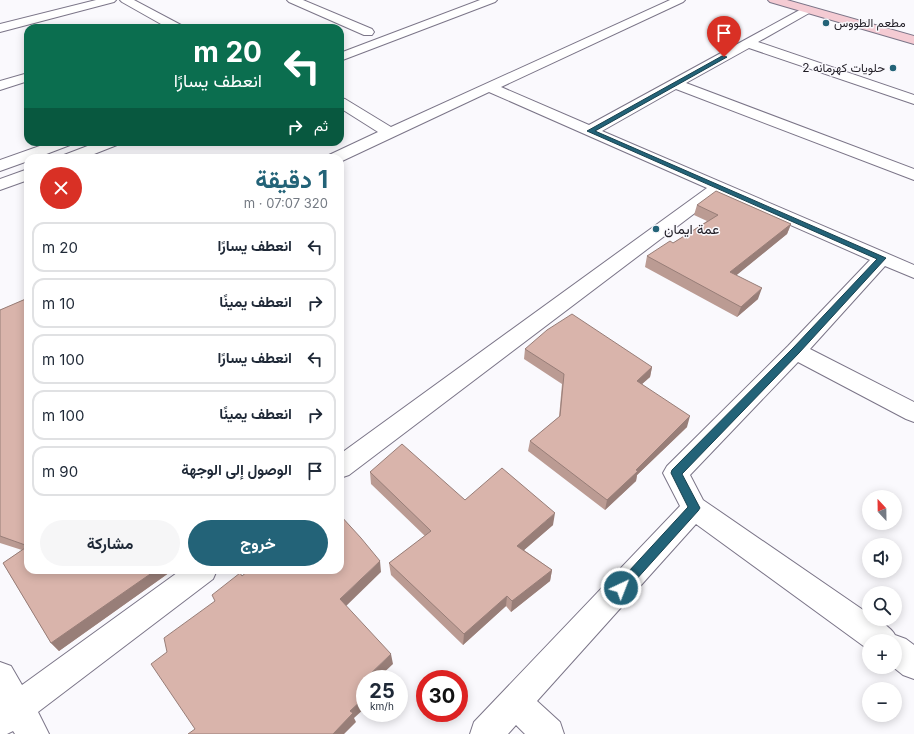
<!DOCTYPE html>
<html lang="ar">
<head>
<meta charset="utf-8">
<style>
	:root { --surface:#fff; --page:#f6f6f7; --text:#1f2937; --muted:#747a83; --line:#e0e1e3; --accent:#236378 }
	body { margin:0; font-family:Inter,Vazirmatn,sans-serif; background:var(--page); color:var(--text); direction:rtl; height:100vh; display:flex; flex-direction:column; font-size:15px; white-space:nowrap }
	* { box-sizing:border-box; margin:0 }
	p { font-size:13px; color:var(--muted) }
	.icon { flex:none; width:22px; height:22px; fill:none; stroke:currentColor; stroke-width:2; stroke-linecap:round; stroke-linejoin:round }
	.map { position:relative; flex:1; overflow:hidden; direction:ltr }
	.panel { position:absolute; left:24px; top:154px; width:320px; height:420px; display:flex; flex-direction:column; background:var(--surface); border-radius:12px; box-shadow:0 2px 10px #0003; direction:rtl }
	.panel>* { flex:none }
	.guide { position:absolute; left:24px; top:24px; width:320px; height:122px; border-radius:12px; box-shadow:0 2px 10px #0003; direction:rtl; background:#0b6e4f; color:#fff; overflow:hidden }
	.needle { width:26px; rotate:338deg }
	.fabs { position:absolute; left:862px; top:490px; display:grid; gap:8px }
	.fabs a { display:grid; place-items:center; width:40px; height:40px; border-radius:50%; background:var(--surface); box-shadow:0 2px 10px #0003; font-size:20px }
	.speed { position:absolute; left:356px; top:670px; display:flex; gap:8px; font-size:20px; font-weight:700; text-align:center }
	.speed>* { display:grid; place-content:center; width:52px; height:52px; border-radius:50%; background:var(--surface); box-shadow:0 2px 10px #0003; line-height:1 }
	.speed small { font-size:10px; font-weight:400 }
	.speed .limit { border:6px solid #d22; background:#fff; color:#111 }
	.pin { position:absolute; display:grid; place-items:center; width:34px; height:34px; color:#fff; margin:-41px -17px; border-radius:50% 50% 50% 0; rotate:-45deg; box-shadow:0 0 4px #0007 }
	.pin .icon { rotate:45deg }
	.me { position:absolute; width:44px; margin:-22px; rotate:43deg; stroke-linejoin:round; filter:drop-shadow(0 0 3px #0008) }
	.turn { display:flex; align-items:center; gap:14px; height:84px; padding:0 16px; font-size:18px }
	.turn .icon { width:52px; height:52px; stroke-width:2.5 }
	.turn b { display:block; font-size:28px; line-height:34px }
	.then { display:flex; align-items:center; height:38px; padding:0 16px; background:#0003; gap:8px; font-size:15px }
	.round { display:grid; place-items:center; flex:none; width:42px; height:42px; border-radius:21px; background:var(--page) }
	.summary { display:flex; align-items:center; justify-content:space-between; height:68px; padding:0 16px }
	h1 { font-size:24px; font-weight:700; line-height:30px; color:var(--accent) }
	.cta { display:flex; gap:8px; margin-top:auto; padding:8px 16px }
	.cta a { flex:1; height:46px; border-radius:24px; background:var(--accent); color:#fff; font-size:16px; font-weight:700; line-height:46px; text-align:center }
	.cta a+a { background:var(--page); color:var(--text) }
	ul { padding:0; list-style:none }
	li { display:flex; align-items:center; gap:12px; height:50px; margin:0 8px 6px; padding:0 8px; border:2px solid var(--line); border-radius:12px }
	li div { flex:1 }
	li b { display:block; font-size:15px }
	li em { font-style:normal }
	.map>svg:first-child { display:block }
	.lines { fill:none; stroke-linecap:round; stroke-linejoin:round }
	.minor-casing { stroke:#7b7588; stroke-width:2 }
	.tertiary-casing { stroke:#7b7588; stroke-width:2 }
	.secondary-casing { stroke:#7b7588; stroke-width:2 }
	.minor { fill:#fff; fill-rule:evenodd }
	.tertiary { fill:#fff; fill-rule:evenodd }
	.secondary { fill:#f4cbd3; fill-rule:evenodd }
	.wall { fill:#bb9b93 }
	.shaded-wall { fill:#987e78 }
	.building { fill:#d9b4ab; stroke:#987e78 }
	.route { fill:#236378; stroke:#17404e }
	.poi-dot { fill:#236378; stroke:#faf9fd; stroke-width:1.5 }
	.labels { text-anchor:middle; stroke-width:3; stroke-linejoin:round; paint-order:stroke }
	.far-poi-label { font-size:12px; fill:#1f1c24; stroke:#faf9fd; text-anchor:start }
	.poi-label { font-size:14px; fill:#1f1c24; stroke:#faf9fd; text-anchor:start }
</style>
</head>
<body>
<div class="map">
<svg width="914" height="734" viewBox="0 0 914 734">
	<rect width="100%" height="100%" fill="#faf9fd"/>
	<g class="lines">
		<g class="minor-casing">
			<path id="minor" d="M 96,0 L 116,0 L 114,2 L 0,32 L 0,24 Z
				M 120,0 L 134,0 L 181,25 L 183,28 L 168,28 L 122,2 Z
				M 287,0 L 303,0 L 372,29 L 374,32 L 372,35 L 364,35 L 289,2 Z
				M 670,0 L 685,0 L 683,2 L 501,87 L 589,125 L 807,6 L 811,8 L 813,10 L 811,12 L 758,42 L 914,95 L 914,104 L 749,48 L 686,83 L 914,169 L 914,180 L 676,89 L 602,131 L 914,265 L 914,278 L 885,266 L 810,349 L 914,402 L 914,422 L 906,419 L 798,362 L 690,475 L 703,500 L 869,614 L 869,619 C 878,619 891,627 895,635 L 906,639 L 914,645 L 914,679 L 903,675 L 893,667 L 895,667 L 895,641 L 869,641 L 869,650 L 696,524 L 537,701 L 560,722 L 564,734 L 525,734 L 516,725 L 508,734 L 470,734 L 474,722 L 680,506 L 663,473 L 667,466 L 788,346 L 870,260 L 720,194 L 349,475 L 340,478 L 340,454 L 707,188 L 489,92 L 340,162 L 340,158 L 327,158 L 329,155 L 378,132 L 340,108 L 340,98 L 345,99 L 391,127 Z
				M 28,73 L 28,81 L 0,90 L 0,81 Z
				M 181,570 L 217,570 L 213,579 L 38,712 L 49,734 L 15,734 L 13,731 L 7,734 L 0,734 L 0,662 L 11,666 L 22,685 Z"/>
		</g>
		<g class="tertiary-casing">
			<path id="tertiary" d="M 480,0 L 497,0 L 495,2 L 340,61 L 340,53 Z
				M 51,142 L 73,142 L 70,145 L 36,158 L 28,158 L 28,161 L 0,171 L 0,160 Z
				M 98,142 L 120,142 L 117,145 L 84,158 L 62,158 L 64,155 Z
				M 28,169 L 28,180 L 0,190 L 0,179 Z"/>
		</g>
		<g class="secondary-casing">
			<path id="secondary" d="M 768,0 L 787,0 L 914,36 L 914,44 L 770,2 Z"/>
		</g>
		<use href="#minor" class="minor"/>
		<use href="#tertiary" class="tertiary"/>
		<use href="#secondary" class="secondary"/>
	</g>
	<path class="wall" d="M 697,205 L 791,224 L 787,234 L 736,275 L 758,299 L 737,317 L 645,267 L 647,256 L 673,243 L 707,221 L 694,215 Z
		M 28,298 L 28,570 L 173,570 L 59,651 L 51,643 L 3,563 L 22,550 L 0,543 L 0,310 Z
		M 525,349 L 652,367 L 650,377 L 642,384 L 687,427 L 637,475 L 636,481 L 605,510 L 528,451 L 530,441 L 559,417 L 562,384 L 524,359 Z
		M 370,472 L 553,525 L 524,550 L 552,570 L 550,581 L 511,612 L 506,606 L 463,645 L 391,575 L 389,563 L 425,536 L 371,484 Z"/>
	<path class="shaded-wall" d="M 791,224 L 787,234 L 727,283 L 730,272 Z
		M 762,288 L 758,299 L 737,317 L 741,307 Z
		M 652,367 L 650,377 L 634,391 L 637,381 Z
		M 690,416 L 687,427 L 637,475 L 636,481 L 605,510 L 607,500 L 636,470 Z
		M 555,513 L 553,525 L 516,557 L 517,546 Z
		M 380,561 L 381,572 L 342,610 L 340,599 Z
		M 156,570 L 173,570 L 59,651 L 51,643 Z
		M 552,570 L 550,581 L 511,612 L 512,601 Z
		M 507,596 L 506,606 L 463,645 L 464,634 Z
		M 391,654 L 393,664 L 377,679 L 368,679 L 367,677 Z
		M 365,697 L 365,708 L 354,718 L 356,722 L 344,734 L 333,734 L 350,711 Z"/>
	<path class="building" d="M 716,191 L 791,224 L 730,272 L 762,288 L 741,307 L 647,256 L 670,241 L 673,243 L 718,215 L 697,205 Z
		M 28,298 L 28,546 L 0,536 L 0,310 Z
		M 572,314 L 652,367 L 637,381 L 690,416 L 636,470 L 638,471 L 607,500 L 530,441 L 560,416 L 564,374 L 525,349 L 547,330 Z
		M 402,444 L 465,500 L 502,468 L 555,513 L 517,546 L 552,570 L 512,601 L 507,596 L 464,634 L 389,563 L 431,531 L 370,472 Z
		M 340,515 L 361,538 L 380,561 L 340,599 L 391,654 L 367,677 L 369,679 L 365,679 L 365,697 L 350,711 L 353,713 L 333,734 L 188,734 L 195,729 L 151,664 L 167,652 L 164,638 L 215,601 L 212,595 L 240,573 L 242,576 L 249,570 L 340,570 Z
		M 28,546 L 28,570 L 156,570 L 51,643 L 3,563 Z"/>
	<path class="route" d="M 722,56 L 727,57 L 595,131 L 886,258 L 799,353 L 682,474 L 700,508 L 698,511 L 625,592 L 621,593 L 617,592 L 615,588 L 617,584 L 688,507 L 671,473 L 672,470 L 793,348 L 877,259 L 587,131 Z"/>
	<g class="poi-dot">
		<circle cx="826" cy="23" r="4"/>
		<circle cx="893" cy="68" r="4"/>
		<circle cx="656" cy="229" r="4"/>
	</g>
	<g class="labels">
		<g class="far-poi-label">
			<text x="834" y="27">مطعم الطووس</text>
			<text x="885" y="72" text-anchor="end">حلويات كهرمانه 2</text>
		</g>
		<g class="poi-label">
			<text x="664" y="234">عمة ايمان</text>
		</g>
	</g>
</svg>
<div class="fabs">
<a><svg class="needle" viewBox="-14 -14 28 28"><path d="M0-13l5 13h-10z" fill="#e53935"/><path d="M0 13l5-13h-10z" fill="#747a83"/></svg></a>
<a><svg class="icon" aria-label="sound" viewBox="0 0 24 24"><path d="M4 9h4l5-4v14l-5-4H4zM17 9q2 3 0 6"/></svg></a>
<a><svg class="icon" aria-label="search" viewBox="0 0 24 24"><circle cx="10" cy="10" r="6"/><path d="M15 15l6 6"/></svg></a>
<a>+</a>
<a>−</a>
</div>
<div class="speed"><div>25<small>km/h</small></div><div class="limit">30</div></div>
<div class="pin" style="left:724px;top:57px;background:#d93025"><svg class="icon" aria-label="arrive" viewBox="0 0 24 24"><path d="M6 21V4h12l-3 4 3 4H6"/></svg></div>
<svg class="me" style="left:621px;top:588px" viewBox="-20 -20 40 40"><circle r="17" fill="#236378" stroke="#fff" stroke-width="3"/><path d="M0-11L8 9 0 5-8 9z" fill="#fff"/></svg>
<div class="guide">
<div class="turn"><svg class="icon" aria-label="left" viewBox="0 0 24 24"><path d="M17 20v-9H6M10 6l-5 5 5 5"/></svg><div><b>20 m</b>انعطف يسارًا</div></div>
<div class="then">ثم<svg class="icon" aria-label="right" viewBox="0 0 24 24"><path d="M7 20v-9h11M14 6l5 5-5 5"/></svg></div>
</div>
<section class="panel">
<div class="summary"><div><h1>1 دقيقة</h1><p>320 m · 07:07</p></div><a class="round" style="background:#d93025;color:#fff"><svg class="icon" aria-label="close" viewBox="0 0 24 24"><path d="M6 6l12 12M18 6L6 18"/></svg></a></div>
<ul>
<li><svg class="icon" aria-label="left" viewBox="0 0 24 24"><path d="M17 20v-9H6M10 6l-5 5 5 5"/></svg><div><b>انعطف يسارًا</b></div><em>20 m</em></li>
<li><svg class="icon" aria-label="right" viewBox="0 0 24 24"><path d="M7 20v-9h11M14 6l5 5-5 5"/></svg><div><b>انعطف يمينًا</b></div><em>10 m</em></li>
<li><svg class="icon" aria-label="left" viewBox="0 0 24 24"><path d="M17 20v-9H6M10 6l-5 5 5 5"/></svg><div><b>انعطف يسارًا</b></div><em>100 m</em></li>
<li><svg class="icon" aria-label="right" viewBox="0 0 24 24"><path d="M7 20v-9h11M14 6l5 5-5 5"/></svg><div><b>انعطف يمينًا</b></div><em>100 m</em></li>
<li><svg class="icon" aria-label="arrive" viewBox="0 0 24 24"><path d="M6 21V4h12l-3 4 3 4H6"/></svg><div><b>الوصول إلى الوجهة</b></div><em>90 m</em></li>
</ul>
<div class="cta"><a>خروج</a><a>مشاركة</a></div>
</section>
</div>
</body>
</html>
